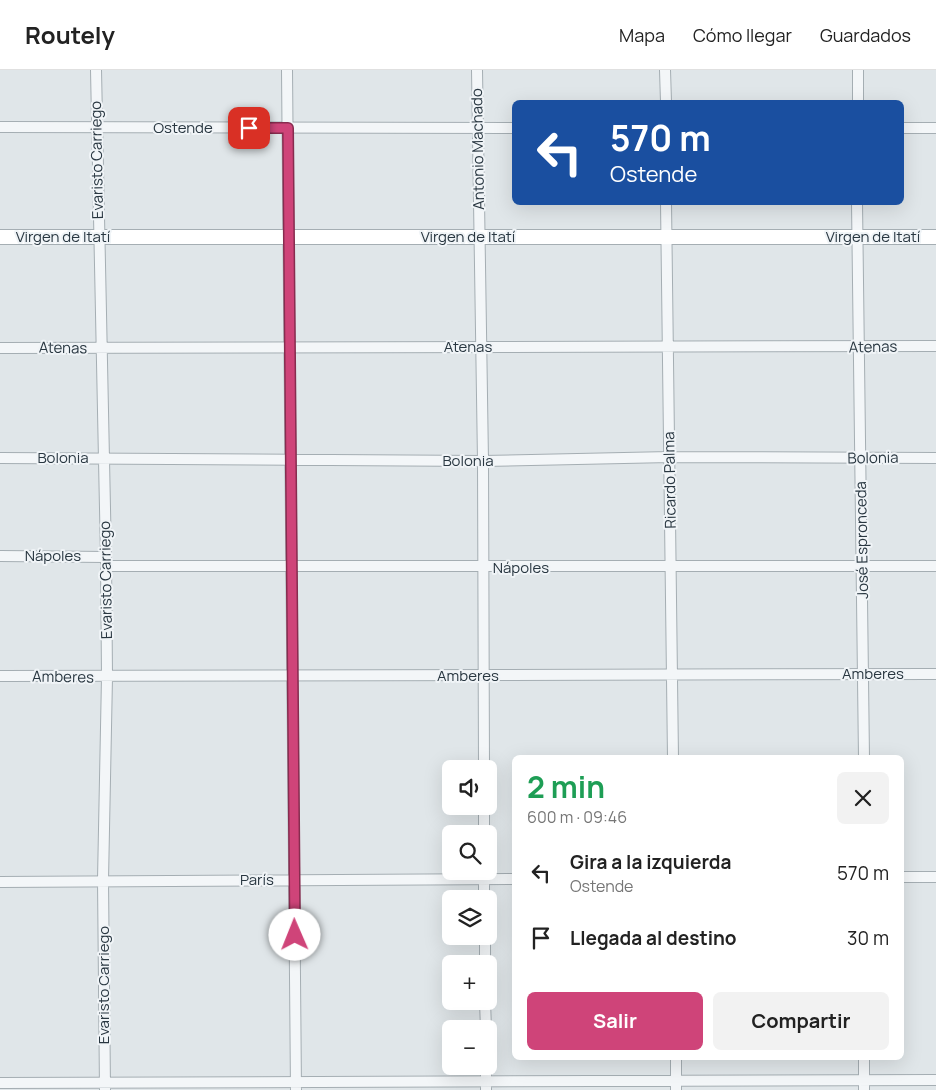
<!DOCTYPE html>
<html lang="es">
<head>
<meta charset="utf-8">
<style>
	:root { --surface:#fff; --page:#f2f2f2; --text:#222; --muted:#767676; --line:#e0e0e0; --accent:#cf4479 }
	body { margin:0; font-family:Manrope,sans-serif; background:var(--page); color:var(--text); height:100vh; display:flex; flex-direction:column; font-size:19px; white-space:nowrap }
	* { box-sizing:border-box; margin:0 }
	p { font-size:16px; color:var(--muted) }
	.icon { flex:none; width:28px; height:28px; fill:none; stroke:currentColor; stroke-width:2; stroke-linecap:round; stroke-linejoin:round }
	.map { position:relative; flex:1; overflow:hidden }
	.side { position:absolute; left:512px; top:685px; width:392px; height:305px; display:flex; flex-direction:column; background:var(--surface); border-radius:8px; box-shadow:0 5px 20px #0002 }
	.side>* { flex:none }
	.top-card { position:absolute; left:512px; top:30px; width:392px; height:105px; border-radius:8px; box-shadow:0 5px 20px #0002; background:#1a4fa0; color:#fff; overflow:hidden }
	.fabs { position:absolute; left:442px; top:690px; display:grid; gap:10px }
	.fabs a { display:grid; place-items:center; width:55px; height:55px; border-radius:8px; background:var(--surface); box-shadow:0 5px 20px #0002; font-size:25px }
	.pin { position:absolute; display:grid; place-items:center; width:42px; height:42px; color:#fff; margin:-21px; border-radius:10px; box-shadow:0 2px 8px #0006 }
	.me { position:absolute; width:55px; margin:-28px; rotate:359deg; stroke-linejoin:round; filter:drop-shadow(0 0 4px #0008) }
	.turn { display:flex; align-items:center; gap:18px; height:105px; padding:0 15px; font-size:22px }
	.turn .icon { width:65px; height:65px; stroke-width:2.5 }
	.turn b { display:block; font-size:35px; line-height:42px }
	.round { display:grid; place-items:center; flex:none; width:52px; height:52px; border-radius:8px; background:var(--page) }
	.headline { display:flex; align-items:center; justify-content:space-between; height:85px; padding:0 15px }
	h1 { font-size:30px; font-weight:700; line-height:38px; color:#1e9e55 }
	.action { display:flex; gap:10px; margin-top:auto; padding:10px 15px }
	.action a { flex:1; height:58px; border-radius:8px; background:var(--accent); color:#fff; font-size:20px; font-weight:700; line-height:58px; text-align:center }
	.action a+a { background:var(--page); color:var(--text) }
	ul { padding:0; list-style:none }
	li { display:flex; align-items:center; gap:15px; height:65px; padding:0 15px }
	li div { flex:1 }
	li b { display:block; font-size:19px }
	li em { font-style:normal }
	header { display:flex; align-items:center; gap:30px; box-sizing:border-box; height:70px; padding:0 25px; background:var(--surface); border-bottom:1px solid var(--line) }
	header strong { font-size:24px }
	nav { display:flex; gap:28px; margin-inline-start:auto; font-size:18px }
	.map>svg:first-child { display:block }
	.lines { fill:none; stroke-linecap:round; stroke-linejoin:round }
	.street-casing { stroke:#a5aeb3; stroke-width:12 }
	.secondary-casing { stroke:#a5aeb3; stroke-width:16 }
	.street { stroke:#f3f6f8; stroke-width:10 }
	.secondary { stroke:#fff; stroke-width:14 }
	.route-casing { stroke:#872c4f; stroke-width:12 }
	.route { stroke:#cf4479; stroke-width:9 }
	.labels { text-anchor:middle; stroke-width:4; stroke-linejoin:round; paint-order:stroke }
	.street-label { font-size:15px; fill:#293741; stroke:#f0f4f7 }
</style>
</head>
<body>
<header>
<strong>Routely</strong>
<nav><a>Mapa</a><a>Cómo llegar</a><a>Guardados</a></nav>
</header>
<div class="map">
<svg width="936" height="1020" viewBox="0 0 936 1020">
	<rect width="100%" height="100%" fill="#e0e6e9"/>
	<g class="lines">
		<g class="street-casing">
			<path id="street" d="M 96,0 L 106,487 L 107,607 L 103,810 L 105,1020
				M 287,0 L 296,1020
				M 477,0 L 483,391 L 484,699
				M 665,0 L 666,32
				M 858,32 L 858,0
				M 0,57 L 515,58
				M 902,58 L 936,58
				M 666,132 L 673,688
				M 857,132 L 864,688
				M 0,278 L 936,276
				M 0,388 L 483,391 L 670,387 L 936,388
				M 0,486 L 106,487
				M 106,496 L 936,496
				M 0,606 L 936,604
				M 484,764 L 484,736
				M 484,801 L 484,829
				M 902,807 L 936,807
				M 0,812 L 515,809
				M 485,866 L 485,894
				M 485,931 L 486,959
				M 676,988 L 676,1020
				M 486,996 L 486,1020
				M 0,1013 L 936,1010
				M 864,1020 L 864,988"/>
		</g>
		<g class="secondary-casing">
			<path id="secondary" d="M 0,167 L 936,167"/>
		</g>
		<use href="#street" class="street"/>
		<use href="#secondary" class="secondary"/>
	</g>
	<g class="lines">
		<g class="route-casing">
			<path id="route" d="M 249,58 L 288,58 L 295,865"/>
		</g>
		<use href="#route" class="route"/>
	</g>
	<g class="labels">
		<g class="street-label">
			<text x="183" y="63">Ostende</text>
			<text transform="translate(478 79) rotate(-91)" y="5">Antonio Machado</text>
			<text transform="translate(97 90) rotate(-91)" y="5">Evaristo Carriego</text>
			<text x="63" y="172">Virgen de Itatí</text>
			<text x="468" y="172">Virgen de Itatí</text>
			<text x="873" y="172">Virgen de Itatí</text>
			<text x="468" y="282">Atenas</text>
			<text transform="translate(873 277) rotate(-1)" y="5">Atenas</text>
			<text transform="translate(63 278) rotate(1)" y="5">Atenas</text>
			<text x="63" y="393">Bolonia</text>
			<text transform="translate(873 388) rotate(-1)" y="5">Bolonia</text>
			<text x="468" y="396">Bolonia</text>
			<text transform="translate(670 410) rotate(-91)" y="5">Ricardo Palma</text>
			<text transform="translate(862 470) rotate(-91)" y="5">José Espronceda</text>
			<text x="53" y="491">Nápoles</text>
			<text x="521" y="503">Nápoles</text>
			<text transform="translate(106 510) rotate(-91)" y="5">Evaristo Carriego</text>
			<text x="873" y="609">Amberes</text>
			<text x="468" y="611">Amberes</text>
			<text transform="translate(63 607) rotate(1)" y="5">Amberes</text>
			<text x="257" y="815">París</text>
			<text transform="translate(104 915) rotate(-90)" y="5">Evaristo Carriego</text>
		</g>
	</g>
</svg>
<div class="fabs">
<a><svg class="icon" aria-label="sound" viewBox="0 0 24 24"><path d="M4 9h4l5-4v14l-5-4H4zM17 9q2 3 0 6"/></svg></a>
<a><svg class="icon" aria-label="search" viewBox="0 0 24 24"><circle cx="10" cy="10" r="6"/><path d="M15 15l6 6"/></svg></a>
<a><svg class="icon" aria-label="layers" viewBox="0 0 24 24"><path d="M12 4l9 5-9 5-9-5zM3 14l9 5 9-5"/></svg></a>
<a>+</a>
<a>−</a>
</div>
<div class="pin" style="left:249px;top:58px;background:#d93025"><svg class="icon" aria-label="arrive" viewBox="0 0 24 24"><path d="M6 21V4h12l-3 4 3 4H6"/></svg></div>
<svg class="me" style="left:295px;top:865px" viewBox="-20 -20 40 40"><circle r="19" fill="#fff"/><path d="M0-13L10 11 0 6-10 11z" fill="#cf4479"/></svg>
<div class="top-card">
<div class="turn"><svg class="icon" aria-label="left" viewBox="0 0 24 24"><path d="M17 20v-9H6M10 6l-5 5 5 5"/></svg><div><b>570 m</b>Ostende</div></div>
</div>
<section class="side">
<div class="headline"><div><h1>2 min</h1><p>600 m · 09:46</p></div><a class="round"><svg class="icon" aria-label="close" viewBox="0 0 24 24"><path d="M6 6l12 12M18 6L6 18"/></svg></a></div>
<ul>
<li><svg class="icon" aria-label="left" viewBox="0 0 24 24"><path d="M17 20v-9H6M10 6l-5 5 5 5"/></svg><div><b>Gira a la izquierda</b><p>Ostende</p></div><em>570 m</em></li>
<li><svg class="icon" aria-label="arrive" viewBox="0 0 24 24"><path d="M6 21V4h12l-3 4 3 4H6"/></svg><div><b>Llegada al destino</b></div><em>30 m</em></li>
</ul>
<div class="action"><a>Salir</a><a>Compartir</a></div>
</section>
</div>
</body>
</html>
